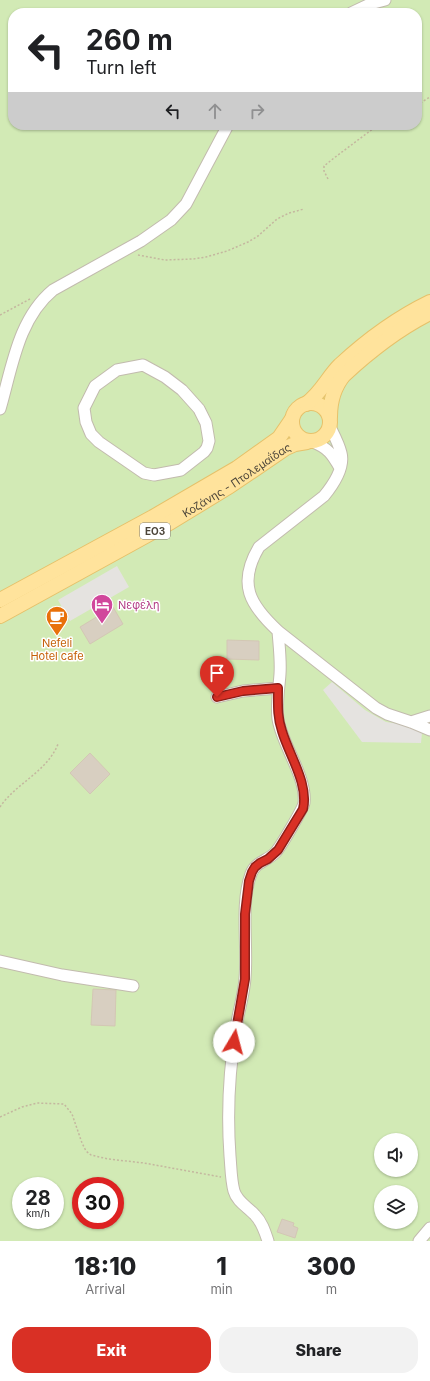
<!DOCTYPE html>
<html lang="en">
<head>
<meta charset="utf-8">
<style>
	:root { --surface:#fff; --page:#f2f2f2; --text:#202124; --muted:#757577; --accent:#d93025 }
	body { margin:0; font-family:Inter,sans-serif; background:var(--page); color:var(--text); height:100vh; display:flex; flex-direction:column; font-size:15px; white-space:nowrap }
	* { box-sizing:border-box; margin:0 }
	p { font-size:13px; color:var(--muted) }
	.icon { flex:none; width:22px; height:22px; fill:none; stroke:currentColor; stroke-width:2; stroke-linecap:round; stroke-linejoin:round }
	.map { position:relative; height:1241px; overflow:hidden }
	.panel { display:flex; flex-direction:column; background:var(--surface); flex:1 }
	.panel>* { flex:none }
	.top-card { position:absolute; left:8px; top:8px; width:414px; height:122px; border-radius:16px; box-shadow:0 1px 3px #0004; background:#fff; color:var(--text); overflow:hidden }
	.fabs { position:absolute; left:374px; top:1133px; display:grid; gap:8px }
	.fabs a { display:grid; place-items:center; width:44px; height:44px; border-radius:50%; background:var(--surface); box-shadow:0 1px 3px #0004; font-size:20px }
	.speed { position:absolute; left:12px; top:1177px; display:flex; gap:8px; font-size:20px; font-weight:700; text-align:center }
	.speed>* { display:grid; place-content:center; width:52px; height:52px; border-radius:50%; background:var(--surface); box-shadow:0 1px 3px #0004; line-height:1 }
	.speed small { font-size:10px; font-weight:400 }
	.speed .limit { border:6px solid #d22; background:#fff; color:#111 }
	.pin { position:absolute; display:grid; place-items:center; width:34px; height:34px; color:#fff; margin:-41px -17px; border-radius:50% 50% 50% 0; rotate:-45deg; box-shadow:0 0 4px #0007 }
	.pin .icon { rotate:45deg }
	.me { position:absolute; width:44px; margin:-22px; rotate:8deg; stroke-linejoin:round; filter:drop-shadow(0 0 3px #0008) }
	.turn { display:flex; align-items:center; gap:14px; height:84px; padding:0 12px; font-size:18px }
	.turn .icon { width:52px; height:52px; stroke-width:2.5 }
	.turn b { display:block; font-size:28px; line-height:34px }
	.lanes { display:flex; align-items:center; height:38px; padding:0 12px; background:#0003; justify-content:center; gap:20px; direction:ltr }
	.lanes .off { opacity:.35 }
	.eta { display:flex; justify-content:space-evenly; align-items:center; height:68px; text-align:center }
	.eta b { font-size:24px; font-weight:800; line-height:28px }
	.cta { display:flex; gap:8px; margin-top:auto; padding:8px 12px }
	.cta a { flex:1; height:46px; border-radius:16px; background:var(--accent); color:#fff; font-size:16px; font-weight:800; line-height:46px; text-align:center }
	.cta a+a { background:var(--page); color:var(--text) }
	.map>svg:first-child { display:block }
	.green { fill:#d2eab5; fill-rule:evenodd }
	.parking { fill:#e5e3e0 }
	.building { fill:#d8cfc1; stroke:#d3c7b4 }
	.lines { fill:none; stroke-linecap:round; stroke-linejoin:round }
	.minor-casing { stroke:#c2bbae; stroke-width:13 }
	.major-casing { stroke:#e6c16a; stroke-width:16 }
	.path { stroke:#c4b79f; stroke-width:1.5; stroke-dasharray:2 2; stroke-linecap:butt }
	.minor { stroke:#fff; stroke-width:11 }
	.major { stroke:#ffe39c; stroke-width:14 }
	.route-casing { stroke:#8d1f18; stroke-width:10 }
	.route { stroke:#d93025; stroke-width:7 }
	.labels { text-anchor:middle; stroke-width:3; stroke-linejoin:round; paint-order:stroke }
	.shield { fill:#fff; stroke:#817c74; stroke-width:1 }
	.shield-label { font-size:10px; font-weight:bold; fill:#4b4439 }
	.street-label { font-size:11px; fill:#4b4439; stroke:#fff }
	.hotel-label { font-size:11px; fill:#b23c85; stroke:#fff; text-anchor:start }
	.food-label { font-size:11px; fill:#c56008; stroke:#fff }
</style>
</head>
<body>
<div class="map">
<svg width="430" height="1241" viewBox="0 0 430 1241">
	<rect width="100%" height="100%" fill="#f6f3ec"/>
	<path class="green" d="M 0,0 L 430,0 L 430,1241 L 0,1241 ZM 13,13 L 417,13 L 417,125 L 13,125 ZM 381,1140 L 411,1140 L 411,1170 L 381,1170 ZM 21,1186 L 55,1186 L 55,1220 L 21,1220 ZM 81,1186 L 115,1186 L 115,1220 L 81,1220 ZM 381,1192 L 411,1192 L 411,1222 L 381,1222 Z"/>
	<path class="parking" d="M 117,566 L 129,587 L 70,621 L 58,600 Z
		M 332,682 L 365,710 L 386,722 L 406,725 L 422,733 L 421,743 L 362,742 L 323,690 Z"/>
	<path class="building" d="M 113,607 L 123,624 L 90,644 L 80,627 Z
		M 227,640 L 259,641 L 259,660 L 227,659 Z
		M 90,753 L 110,774 L 90,794 L 70,773 Z
		M 93,989 L 116,990 L 115,1026 L 91,1025 Z
		M 282,1219 L 294,1223 L 293,1226 L 298,1228 L 295,1238 L 277,1232 Z"/>
	<g class="lines">
		<g class="minor-casing">
			<path id="minor" d="M 351,13 L 370,4 L 385,0
				M 143,365 L 165,377 L 182,390 L 199,409 L 206,423 L 209,441 L 207,448 L 204,452 L 181,470 L 154,475 L 144,473 L 99,442 L 91,434 L 86,422 L 84,408 L 95,386 L 117,370 Z
				M 0,409 C 12,368 18,319 53,290 L 141,241 L 171,220 L 186,204 L 228,125
				M 330,427 C 334,435 339,444 341,453 C 345,468 333,485 324,496 L 259,547 C 237,584 250,605 278,631 L 376,708 L 387,714 L 411,722 L 430,730
				M 313,442 C 328,448 332,454 340,468
				M 217,697 L 243,691 L 278,688
				M 411,722 L 430,716
				M 0,961 L 62,975 L 133,986
				M 268,1241 C 265,1232 262,1222 255,1215 C 248,1207 237,1202 234,1191 C 231,1180 231,1167 230,1156 C 227,1114 229,1071 236,1029 C 238,1012 244,995 245,978 C 248,945 240,904 251,874 C 255,862 267,861 275,853 C 280,848 303,809 304,803 C 307,777 282,745 278,719 C 276,704 279,689 280,674 C 281,660 279,645 278,631
				M 419,1241 L 430,1228"/>
		</g>
		<g class="major-casing">
			<g id="major">
				<circle cx="311" cy="422" r="19"/>
				<path d="M 306,404 C 322,392 327,378 340,365 C 367,340 397,318 430,302"/>
				<path d="M 330,417 C 330,402 334,387 344,375 C 370,351 398,329 430,313"/>
				<path d="M 0,600 L 153,517 L 237,468 L 279,438 L 292,419"/>
				<path id="s1" d="M 0,616 L 171,522 L 230,486 L 286,448 L 295,444 L 307,442"/>
			</g>
		</g>
		<path class="path" d="M 417,105 L 430,97
			M 328,179 L 324,171 L 324,166 L 334,158 L 378,125
			M 138,255 L 165,260 L 193,259 L 206,257 L 227,251 L 248,242 L 258,236 L 277,219 L 289,213 L 304,209
			M 0,315 L 30,299
			M 0,807 C 16,783 47,772 58,744
			M 0,1117 L 22,1107 L 37,1103 L 64,1104 L 72,1114 L 82,1143 L 86,1151 L 91,1155 L 108,1159 L 144,1163 L 221,1177"/>
		<use href="#minor" class="minor"/>
		<use href="#major" class="major"/>
	</g>
	<g class="lines">
		<g class="route-casing">
			<path id="route" d="M 217,697 L 243,691 L 278,688 C 278,703 277,717 282,731 C 289,755 309,784 303,809 L 278,850 L 268,859 L 260,863 L 255,867 L 252,872 L 249,881 L 245,914 L 245,979 L 234,1042"/>
		</g>
		<use href="#route" class="route"/>
	</g>
	<defs>
		<g id="hotel-pin" transform="scale(1.15)"><path d="M0 17L-7.5 6A9.5 9.5 0 1 1 7.5 6Z" fill="#d1479c" stroke="#fff"/><path d="M-6-4.5h1.5V1H6V5H4.5V3h-9V5H-6ZM-4 0a1.8 1.8 0 1 1 3.6 0ZM.5 0V-2.5h3Q6-2.5 6 0Z" fill="#fff"/></g>
		<g id="cafe-pin" transform="scale(1.15)"><path d="M0 17L-7.5 6A9.5 9.5 0 1 1 7.5 6Z" fill="#e8710a" stroke="#fff"/><path d="M-5.5-4.5H6V0H3Q3 3.5 0 3.5H-2.5Q-5.5 3.5-5.5 0ZM3-3.2v2h1.7v-2ZM-6 4.5H4V6H-6Z" fill="#fff"/></g>
	</defs>
	<g fill-rule="evenodd">
		<use href="#hotel-pin" x="102" y="605"/>
		<use href="#cafe-pin" x="57" y="617"/>
	</g>
	<g class="labels">
		<rect class="shield" x="140" y="523" width="30" height="16" rx="3"/>
		<g class="shield-label">
			<text x="155" y="535">ΕΟ3</text>
		</g>
		<g class="street-label">
			<text dy="4" stroke="none"><textPath href="#s1" startOffset="273">Κοζάνης - Πτολεμαΐδας</textPath></text>
		</g>
		<g class="hotel-label">
			<text x="118" y="609">Νεφέλη</text>
		</g>
		<g class="food-label">
			<text x="57" y="647">Nefeli<tspan x="57" dy="13">Hotel cafe</tspan></text>
		</g>
	</g>
</svg>
<div class="fabs">
<a><svg class="icon" aria-label="sound" viewBox="0 0 24 24"><path d="M4 9h4l5-4v14l-5-4H4zM17 9q2 3 0 6"/></svg></a>
<a><svg class="icon" aria-label="layers" viewBox="0 0 24 24"><path d="M12 4l9 5-9 5-9-5zM3 14l9 5 9-5"/></svg></a>
</div>
<div class="speed"><div>28<small>km/h</small></div><div class="limit">30</div></div>
<div class="pin" style="left:217px;top:697px;background:#d93025"><svg class="icon" aria-label="arrive" viewBox="0 0 24 24"><path d="M6 21V4h12l-3 4 3 4H6"/></svg></div>
<svg class="me" style="left:234px;top:1042px" viewBox="-20 -20 40 40"><circle r="19" fill="#fff"/><path d="M0-13L10 11 0 6-10 11z" fill="#d93025"/></svg>
<div class="top-card">
<div class="turn"><svg class="icon" aria-label="left" viewBox="0 0 24 24"><path d="M17 20v-9H6M10 6l-5 5 5 5"/></svg><div><b>260 m</b>Turn left</div></div>
<div class="lanes"><svg class="icon" aria-label="left" viewBox="0 0 24 24"><path d="M17 20v-9H6M10 6l-5 5 5 5"/></svg><svg class="icon off" aria-label="ahead" viewBox="0 0 24 24"><path d="M12 20V5M6 11l6-6 6 6"/></svg><svg class="icon off" aria-label="right" viewBox="0 0 24 24"><path d="M7 20v-9h11M14 6l5 5-5 5"/></svg></div>
</div>
</div>
<section class="panel">
<div class="eta">
<div><b>18:10</b><p>Arrival</p></div>
<div><b>1</b><p>min</p></div>
<div><b>300</b><p>m</p></div>
</div>
<div class="cta"><a>Exit</a><a>Share</a></div>
</section>
</body>
</html>
